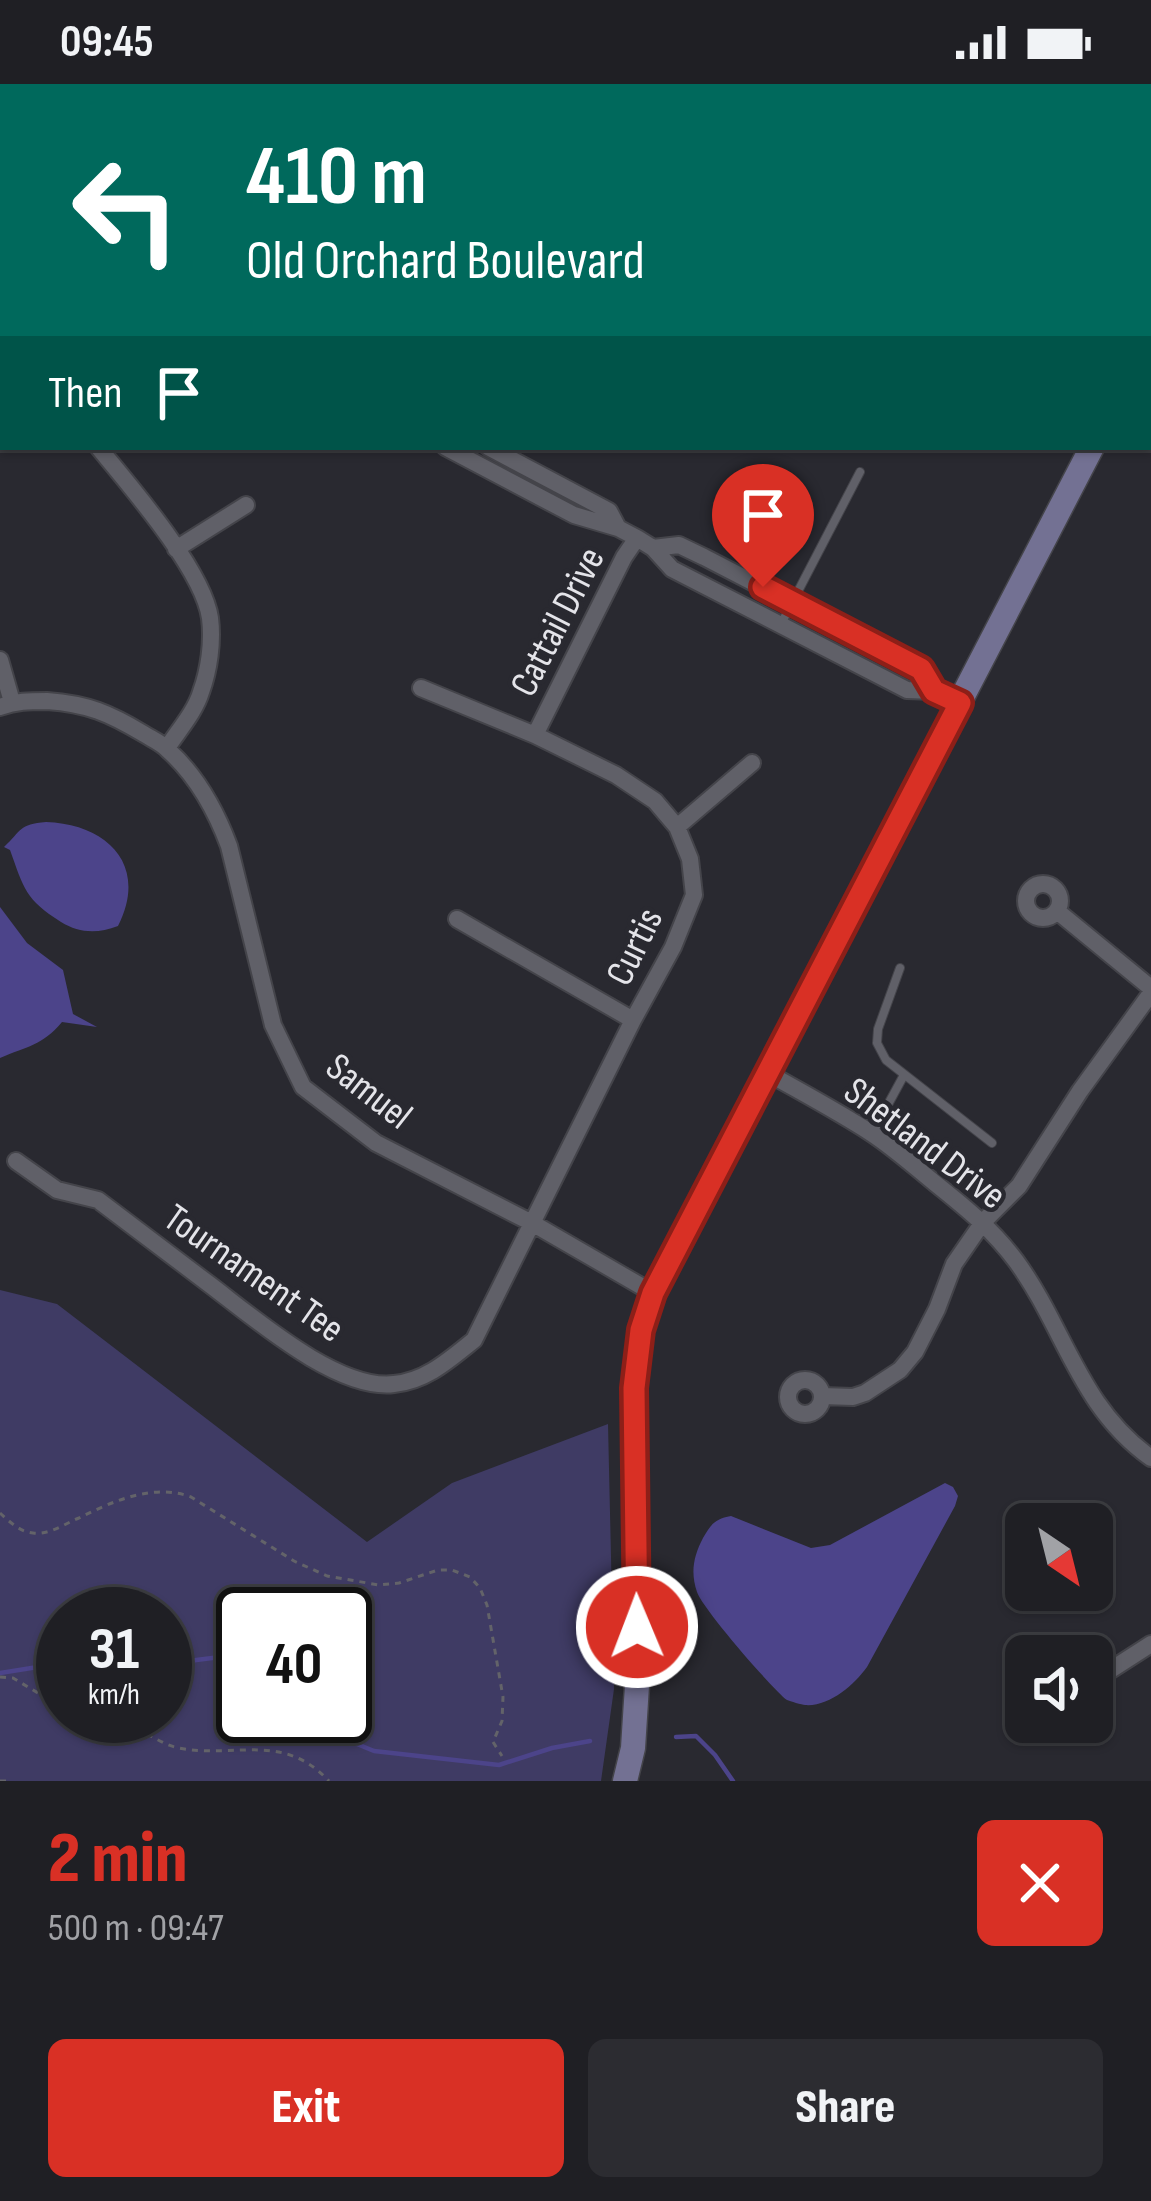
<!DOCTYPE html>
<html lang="en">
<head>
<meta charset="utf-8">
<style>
	:root { --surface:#1f1f24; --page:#2c2c31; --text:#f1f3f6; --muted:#a1a2a6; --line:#3c3d41; --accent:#d93025 }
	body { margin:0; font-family:"Sofia Sans Condensed",sans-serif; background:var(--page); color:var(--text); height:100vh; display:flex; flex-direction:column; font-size:45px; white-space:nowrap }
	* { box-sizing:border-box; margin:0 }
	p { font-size:39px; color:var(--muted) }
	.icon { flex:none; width:66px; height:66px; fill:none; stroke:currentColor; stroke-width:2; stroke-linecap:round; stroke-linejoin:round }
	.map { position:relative; height:1697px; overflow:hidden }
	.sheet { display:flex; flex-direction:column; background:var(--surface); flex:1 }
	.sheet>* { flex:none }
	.hud { position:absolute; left:0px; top:0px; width:1152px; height:366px; box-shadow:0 3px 9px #0004,0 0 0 3px var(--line); background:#00695c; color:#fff; overflow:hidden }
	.needle { width:78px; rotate:145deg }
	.buttons { position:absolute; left:1005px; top:1419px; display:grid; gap:24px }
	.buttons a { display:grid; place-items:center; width:108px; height:108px; border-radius:18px; background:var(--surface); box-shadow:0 3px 9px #0004,0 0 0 3px var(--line); font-size:60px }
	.speed { position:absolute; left:36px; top:1503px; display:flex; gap:24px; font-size:60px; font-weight:700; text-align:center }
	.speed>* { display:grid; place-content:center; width:156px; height:156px; border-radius:50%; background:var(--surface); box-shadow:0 3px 9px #0004,0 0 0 3px var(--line); line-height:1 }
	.speed small { font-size:30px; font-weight:400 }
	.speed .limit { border:6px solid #111; border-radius:18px; background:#fff; color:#111 }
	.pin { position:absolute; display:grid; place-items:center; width:102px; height:102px; color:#fff; margin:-123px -51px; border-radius:50% 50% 50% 0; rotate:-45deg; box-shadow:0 0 12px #0007 }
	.pin .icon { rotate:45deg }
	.me { position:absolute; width:132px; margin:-66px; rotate:359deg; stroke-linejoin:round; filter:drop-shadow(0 0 9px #0008) }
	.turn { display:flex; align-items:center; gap:42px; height:252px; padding:0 48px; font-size:54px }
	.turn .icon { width:156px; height:156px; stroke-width:2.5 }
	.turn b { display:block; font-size:84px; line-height:102px }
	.then { display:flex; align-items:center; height:114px; padding:0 48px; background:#0003; gap:24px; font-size:45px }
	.round { display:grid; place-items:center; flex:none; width:126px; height:126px; border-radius:18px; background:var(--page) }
	.headline { display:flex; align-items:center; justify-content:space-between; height:204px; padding:0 48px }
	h1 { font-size:72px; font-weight:800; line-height:90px; color:var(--accent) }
	.cta { display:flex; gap:24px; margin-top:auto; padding:24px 48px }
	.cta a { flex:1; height:138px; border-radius:18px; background:var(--accent); color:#fff; font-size:48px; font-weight:800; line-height:138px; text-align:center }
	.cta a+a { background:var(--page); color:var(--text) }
	.status { display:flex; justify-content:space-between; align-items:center; height:84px; padding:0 60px; background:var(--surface); direction:ltr }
	.status svg { height:33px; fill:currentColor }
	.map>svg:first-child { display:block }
	.green { fill:#3f3b64; fill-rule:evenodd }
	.water { fill:#4c448a }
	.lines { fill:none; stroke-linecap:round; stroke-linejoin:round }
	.stream { stroke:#4c448a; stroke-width:4.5 }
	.lane-casing { stroke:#44444a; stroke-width:10 }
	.street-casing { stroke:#44444a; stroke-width:20 }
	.secondary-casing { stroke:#44444a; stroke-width:27 }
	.path { stroke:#636369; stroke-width:3; stroke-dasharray:6 6; stroke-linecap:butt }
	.lane { stroke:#606068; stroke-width:8 }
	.street { stroke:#606068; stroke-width:16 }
	.secondary { stroke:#737193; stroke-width:24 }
	.route-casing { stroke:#8d1f18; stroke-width:30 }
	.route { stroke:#d93025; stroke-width:21 }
	.labels { text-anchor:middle; stroke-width:9; stroke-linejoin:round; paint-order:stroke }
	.street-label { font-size:39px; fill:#e4e4e9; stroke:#292930 }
</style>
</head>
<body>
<div class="status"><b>09:45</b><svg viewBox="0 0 49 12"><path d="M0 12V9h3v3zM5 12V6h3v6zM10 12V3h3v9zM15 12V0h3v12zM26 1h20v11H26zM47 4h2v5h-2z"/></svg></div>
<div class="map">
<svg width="1151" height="1697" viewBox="0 0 1151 1697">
	<rect width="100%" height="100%" fill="#292930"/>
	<path class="green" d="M 0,1206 L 57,1220 L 367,1458 L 452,1399 L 608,1340 L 614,1605 L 601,1697 L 0,1697 ZM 63,1530 L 165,1530 L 165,1632 L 63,1632 ZM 243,1530 L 345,1530 L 345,1632 L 243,1632 Z"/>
	<path class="water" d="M 46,738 C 107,740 149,781 118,842 C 97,850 79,849 61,838 C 25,815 24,805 10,766 L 4,763 C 21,747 19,740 46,738 Z
		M 0,823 L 27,859 L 63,886 L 73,930 L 97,943 L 62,938 C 42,962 27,962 0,974 Z
		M 945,1399 L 953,1403 L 958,1412 L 955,1422 L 867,1583 C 854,1601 829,1623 805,1621 C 802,1621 790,1617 787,1616 C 773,1606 702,1524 697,1508 C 690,1488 694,1471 703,1454 C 711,1440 715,1435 731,1432 L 811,1464 L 830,1461 Z"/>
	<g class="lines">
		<path class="stream" d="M 165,1580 L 220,1573 L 243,1580
			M 0,1589 L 44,1582 L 63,1583
			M 316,1632 L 340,1653 L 374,1667 L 499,1681 L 552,1664 L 590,1657
			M 676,1653 L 696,1652 L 715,1671 L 733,1697"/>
		<g class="lane-casing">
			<path id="lane" d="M 781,540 L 860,388
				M 900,884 L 878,945 L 877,959 L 886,976 L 992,1059
				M 873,1048 L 904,991"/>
		</g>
		<g class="street-casing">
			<path id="street" d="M 219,0 L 223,3
				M 867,0 L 870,3
				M 61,3 L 65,0
				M 457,3 L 458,0
				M 959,3 L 962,0
				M 0,50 L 3,48
				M 0,80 L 3,95
				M 0,281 L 3,282
				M 98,363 C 130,402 203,486 210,534 C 213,558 209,586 201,608 C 195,628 178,647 167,664
				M 445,363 L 574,431 L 618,444 L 637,454 L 653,464 L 672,485 L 907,606 L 934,607 L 960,619
				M 488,363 L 609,427 L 618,444
				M 653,464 L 679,461 L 704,473 L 921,585 L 934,607
				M 176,465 L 246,421
				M 0,576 L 12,618
				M 0,623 C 16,617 29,617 47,617 C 88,620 109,629 144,650 C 152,655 162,659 168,666 C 196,691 216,727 229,762 L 273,941 L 303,1003 L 376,1059 L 532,1139 L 653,1209
				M 535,651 L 624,473 L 637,454
				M 677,743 L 752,679
				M1026 817a17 17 0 1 1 34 0a17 17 0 1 1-34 0Z
				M 1057,827 L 1151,904
				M 457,835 L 633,936
				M 766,988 C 801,1008 837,1027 871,1049 C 894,1064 915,1083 936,1100 C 966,1124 993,1146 1016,1177 C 1065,1244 1079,1323 1151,1374
				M 16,1077 L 57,1106 L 98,1116 C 135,1144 172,1172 209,1200 C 253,1233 337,1307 394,1300 C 426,1297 449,1276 474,1256 L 633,936 L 673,863 L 694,811 L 690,775 L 677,743 L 655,717 L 616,691 L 535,651 L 421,604
				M788 1313a17 17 0 1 1 34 0a17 17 0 1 1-34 0Z
				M 822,1312 L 853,1313 L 865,1309 L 900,1286 L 915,1268 L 937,1225 L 954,1180 L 983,1138 L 1019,1102 L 1080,1007 L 1151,909
				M 1092,1590 L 1109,1587 L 1151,1560"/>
		</g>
		<g class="secondary-casing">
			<path id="secondary" d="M 1149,253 L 1151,249
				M 625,1697 L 633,1664 L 638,1586 L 634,1304 L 641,1247 L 653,1209 L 1092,363"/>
		</g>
		<path class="path" d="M 0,1429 C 10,1438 20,1448 33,1449 C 50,1451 64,1440 79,1434 C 113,1417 154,1399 191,1413 L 294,1477 L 327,1492 L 379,1501 L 399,1499 L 438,1486 L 452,1486 L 470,1493 L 480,1504 L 487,1521 L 503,1613 L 502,1637 L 493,1658 L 502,1672
			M 0,1593 L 13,1594 L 63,1624
			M 90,1632 C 106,1636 121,1639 136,1645 C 150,1650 163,1661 179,1664 C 236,1675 282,1647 329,1697
			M 0,1697 L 8,1697"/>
		<use href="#lane" class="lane"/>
		<use href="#street" class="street"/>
		<use href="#secondary" class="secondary"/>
	</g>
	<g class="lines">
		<g class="route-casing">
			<path id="route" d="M 637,1543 L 634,1304 L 641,1246 L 653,1209 L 960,619 L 934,607 L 921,585 L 763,503"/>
		</g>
		<use href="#route" class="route"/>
	</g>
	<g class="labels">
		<g class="street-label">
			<text transform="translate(556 537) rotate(-63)" y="14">Cattail Drive</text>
			<text transform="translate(633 862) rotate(-64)" y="14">Curtis</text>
			<text transform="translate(370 1006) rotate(38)" y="14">Samuel</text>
			<text transform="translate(926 1058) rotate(37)" y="14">Shetland Drive</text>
			<text transform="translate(255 1188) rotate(35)" y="14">Tournament Tee</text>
		</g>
	</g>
</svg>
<div class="buttons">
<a><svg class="needle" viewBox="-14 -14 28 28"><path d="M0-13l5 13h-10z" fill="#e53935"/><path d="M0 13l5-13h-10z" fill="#a1a2a6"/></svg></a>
<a><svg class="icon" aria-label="sound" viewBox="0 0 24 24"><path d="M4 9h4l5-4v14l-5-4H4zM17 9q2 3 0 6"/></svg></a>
</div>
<div class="speed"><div>31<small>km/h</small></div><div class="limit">40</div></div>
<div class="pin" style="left:763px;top:503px;background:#d93025"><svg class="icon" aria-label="arrive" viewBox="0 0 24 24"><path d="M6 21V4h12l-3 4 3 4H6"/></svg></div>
<svg class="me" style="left:637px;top:1543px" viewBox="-20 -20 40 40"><circle r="17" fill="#d93025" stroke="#fff" stroke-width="3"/><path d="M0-11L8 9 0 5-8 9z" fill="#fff"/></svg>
<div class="hud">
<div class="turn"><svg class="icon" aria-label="left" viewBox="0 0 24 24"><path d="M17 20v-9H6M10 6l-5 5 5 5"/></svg><div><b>410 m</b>Old Orchard Boulevard</div></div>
<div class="then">Then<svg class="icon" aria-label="arrive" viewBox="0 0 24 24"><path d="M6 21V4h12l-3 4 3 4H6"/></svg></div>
</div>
</div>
<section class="sheet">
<div class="headline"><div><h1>2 min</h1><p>500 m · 09:47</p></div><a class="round" style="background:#d93025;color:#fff"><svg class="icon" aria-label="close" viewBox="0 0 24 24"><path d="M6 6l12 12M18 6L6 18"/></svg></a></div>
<div class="cta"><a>Exit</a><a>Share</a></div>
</section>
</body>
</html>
